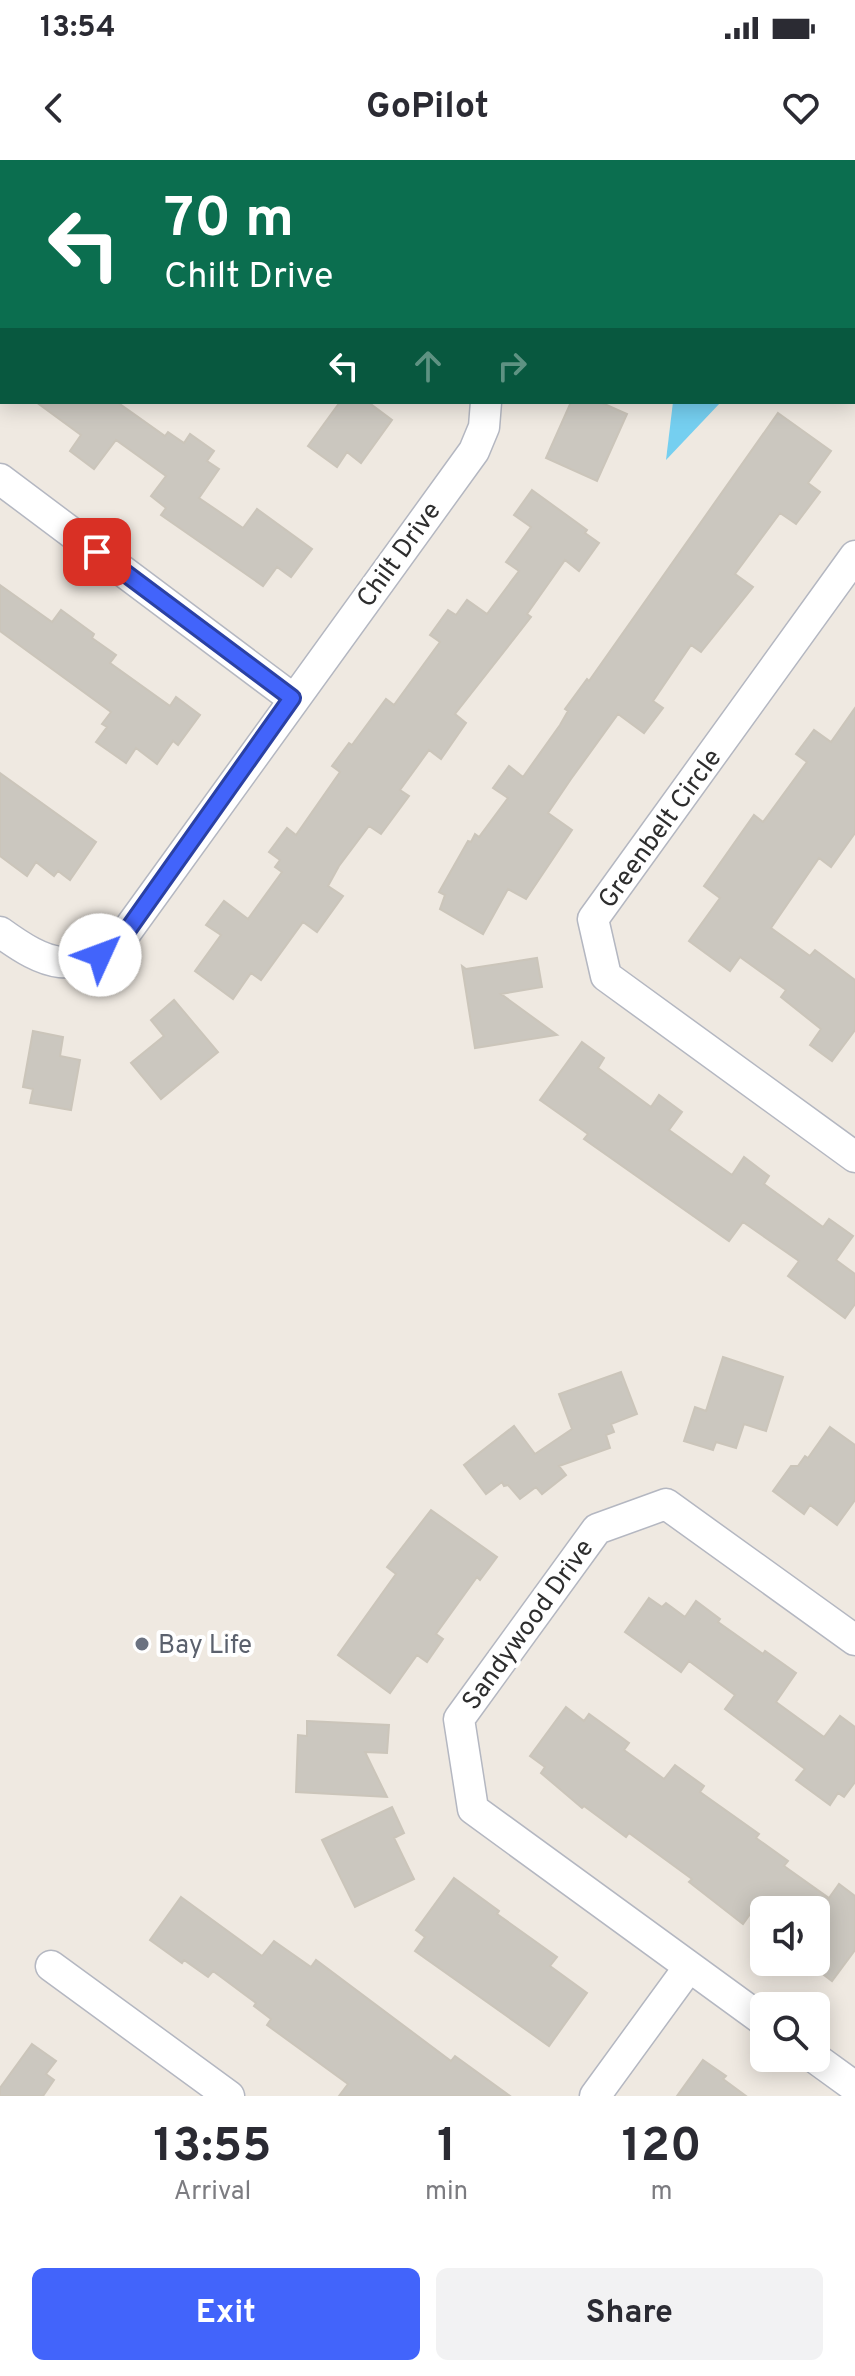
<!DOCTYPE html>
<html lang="en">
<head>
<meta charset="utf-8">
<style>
	:root { --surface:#fff; --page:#f2f2f3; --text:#2b2b33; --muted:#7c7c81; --accent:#4264fb }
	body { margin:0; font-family:Overpass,sans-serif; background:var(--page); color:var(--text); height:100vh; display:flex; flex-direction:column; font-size:30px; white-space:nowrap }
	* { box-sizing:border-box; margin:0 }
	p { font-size:26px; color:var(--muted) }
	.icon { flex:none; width:44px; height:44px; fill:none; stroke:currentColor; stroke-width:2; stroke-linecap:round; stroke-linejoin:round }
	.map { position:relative; height:1936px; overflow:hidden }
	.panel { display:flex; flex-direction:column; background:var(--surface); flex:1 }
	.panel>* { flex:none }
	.top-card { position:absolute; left:0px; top:0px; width:856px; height:244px; box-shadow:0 4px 20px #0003; background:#0b6e4f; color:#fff; overflow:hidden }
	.fabs { position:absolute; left:750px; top:1736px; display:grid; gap:16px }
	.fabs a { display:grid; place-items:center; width:80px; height:80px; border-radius:12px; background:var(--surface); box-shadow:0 4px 20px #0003; font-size:40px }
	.pin { position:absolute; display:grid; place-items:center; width:68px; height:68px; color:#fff; margin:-34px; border-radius:16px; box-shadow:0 4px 12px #0006 }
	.me { position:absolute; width:88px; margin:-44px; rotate:47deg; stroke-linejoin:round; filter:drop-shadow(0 0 6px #0008) }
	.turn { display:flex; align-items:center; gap:28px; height:168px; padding:0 32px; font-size:36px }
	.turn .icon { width:104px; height:104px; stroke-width:2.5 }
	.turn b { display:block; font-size:56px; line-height:68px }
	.lanes { display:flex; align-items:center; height:76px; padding:0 32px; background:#0003; justify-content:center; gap:40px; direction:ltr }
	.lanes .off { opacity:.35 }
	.eta { display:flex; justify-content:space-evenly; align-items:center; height:136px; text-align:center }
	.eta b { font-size:48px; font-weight:700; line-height:56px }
	.primary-button { display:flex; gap:16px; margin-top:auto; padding:16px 32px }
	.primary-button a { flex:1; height:92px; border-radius:12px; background:var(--accent); color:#fff; font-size:32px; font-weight:700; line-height:92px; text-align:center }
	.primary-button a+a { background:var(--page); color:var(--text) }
	.status { display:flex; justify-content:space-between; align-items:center; height:56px; padding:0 40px; background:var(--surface); direction:ltr }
	.status svg { height:22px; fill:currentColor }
	header { display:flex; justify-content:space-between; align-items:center; height:104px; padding:0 32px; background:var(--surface); font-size:36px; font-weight:700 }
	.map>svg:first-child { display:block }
	.water { fill:#75cff0 }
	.building { fill:#cbc7bf; stroke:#cbc5ba; stroke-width:2 }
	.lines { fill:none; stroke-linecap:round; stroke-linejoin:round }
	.minor-casing { stroke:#b4b7c1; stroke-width:33 }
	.minor { stroke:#fff; stroke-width:30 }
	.route-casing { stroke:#2b41a3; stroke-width:20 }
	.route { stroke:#4264fb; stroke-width:14 }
	.worship-dot { fill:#6b7280; stroke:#fff; stroke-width:3 }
	.labels { text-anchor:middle; stroke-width:8; stroke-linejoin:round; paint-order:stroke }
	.street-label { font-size:26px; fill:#2e2e2e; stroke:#fff }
	.worship-label { font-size:26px; fill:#5b616d; stroke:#fff; text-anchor:start }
</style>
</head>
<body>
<div class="status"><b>13:54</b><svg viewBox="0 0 49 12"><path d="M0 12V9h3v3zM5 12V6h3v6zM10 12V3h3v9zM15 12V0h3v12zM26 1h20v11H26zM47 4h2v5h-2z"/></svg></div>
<header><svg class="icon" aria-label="back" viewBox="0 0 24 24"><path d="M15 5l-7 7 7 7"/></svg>GoPilot<svg class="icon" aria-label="heart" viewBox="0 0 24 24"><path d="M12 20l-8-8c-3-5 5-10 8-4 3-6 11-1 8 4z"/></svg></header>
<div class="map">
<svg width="855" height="1936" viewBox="0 0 855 1936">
	<rect width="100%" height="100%" fill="#efe9e1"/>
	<path class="water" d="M 673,242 L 721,242 L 666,300 Z"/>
	<path class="building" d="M 36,242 L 117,242 L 165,276 L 168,272 L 184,283 L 190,274 L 214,291 L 207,301 L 219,309 L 199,338 L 243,368 L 257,349 L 312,389 L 291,417 L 277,407 L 263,426 L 161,355 L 166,348 L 151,336 L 166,316 L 116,280 L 94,309 L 70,291 L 81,275 Z
		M 340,242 L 368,242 L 392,260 L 361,303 L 347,292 L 337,307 L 308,286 Z
		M 571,242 L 600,242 L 627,254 L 597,321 L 546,298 Z
		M 778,253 L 831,291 L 808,323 L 820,332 L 796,364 L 780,353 L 735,414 L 753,427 L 701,492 L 691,485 L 653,541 L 663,548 L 644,573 L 618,554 L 571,619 L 548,653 L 572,670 L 526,739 L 508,729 L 483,774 L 440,749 L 445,735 L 439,732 L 468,681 L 471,682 L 475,674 L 479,677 L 508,638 L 493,628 L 509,606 L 523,617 L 560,565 L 568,551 L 565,549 L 587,519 L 589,521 Z
		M 532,330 L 587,370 L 585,373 L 599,383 L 579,411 L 565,400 L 527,454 L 531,457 L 455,554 L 466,563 L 441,599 L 429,590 L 400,630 L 409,636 L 381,674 L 369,666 L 339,706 L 328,726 L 343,736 L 317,772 L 303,762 L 261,820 L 251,813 L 233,839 L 195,811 L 221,775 L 206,765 L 224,741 L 248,759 L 282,712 L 275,707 L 280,700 L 269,692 L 287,668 L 296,675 L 340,612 L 332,606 L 349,583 L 352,585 L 386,539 L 394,545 L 440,482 L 430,475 L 448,450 L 456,455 L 467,440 L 487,454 L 519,411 L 506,402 L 531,367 L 514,355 Z
		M 0,425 L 52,462 L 61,450 L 94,474 L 92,478 L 116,495 L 110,503 L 170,546 L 176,537 L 200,555 L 178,585 L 173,581 L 157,604 L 136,588 L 126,603 L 96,582 L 107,567 L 102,564 L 111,552 L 0,471 Z
		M 855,548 L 855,673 L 831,707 L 819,698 L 771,768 L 810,796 L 815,790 L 855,820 L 855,870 L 832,901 L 810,885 L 821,869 L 781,837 L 786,830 L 740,797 L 730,811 L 689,781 L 720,738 L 704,726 L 754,655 L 763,662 L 807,602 L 796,594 L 814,570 L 831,582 Z
		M 0,613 L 96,682 L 70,720 L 58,711 L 54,716 L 36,702 L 27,716 L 0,696 Z
		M 537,798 L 542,827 L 501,834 L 557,875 L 475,888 L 462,806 L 466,809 Z
		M 174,840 L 218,892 L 161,939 L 131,903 L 164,876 L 151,860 Z
		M 33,871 L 63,877 L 60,896 L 80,900 L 71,950 L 30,943 L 33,929 L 23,927 Z
		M 582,882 L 604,898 L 598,908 L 651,947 L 659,935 L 682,952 L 669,970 L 732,1015 L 744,997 L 769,1016 L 764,1024 L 823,1067 L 829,1059 L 853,1076 L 836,1100 L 855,1114 L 855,1144 L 845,1158 L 788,1116 L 799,1101 L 743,1062 L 729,1081 L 584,979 L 588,974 L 540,940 Z
		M 723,1197 L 783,1217 L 766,1271 L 744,1264 L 736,1288 L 716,1282 L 713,1290 L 684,1281 L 695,1247 L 706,1251 Z
		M 621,1212 L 637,1254 L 611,1264 L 614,1272 L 606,1275 L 610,1288 L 559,1306 L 566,1315 L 542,1334 L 536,1327 L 520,1339 L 508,1325 L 504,1326 L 502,1322 L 486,1334 L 464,1305 L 514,1266 L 535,1294 L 572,1269 L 559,1234 Z
		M 830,1267 L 855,1285 L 855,1340 L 837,1365 L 810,1345 L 804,1354 L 773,1331 L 791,1306 L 798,1306 L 805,1296 L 808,1298 Z
		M 431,1350 L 497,1397 L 480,1420 L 477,1417 L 436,1474 L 443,1479 L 427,1502 L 417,1495 L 390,1533 L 338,1495 L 396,1414 L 387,1407 Z
		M 649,1438 L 662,1447 L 666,1443 L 685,1457 L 696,1441 L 720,1459 L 718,1462 L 763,1494 L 765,1491 L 796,1513 L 776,1542 L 824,1577 L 840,1556 L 855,1567 L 855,1622 L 844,1637 L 838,1633 L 830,1645 L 796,1620 L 805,1609 L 725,1549 L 735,1535 L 689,1501 L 681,1512 L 625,1472 Z
		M 566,1547 L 584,1561 L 589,1554 L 629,1583 L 624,1590 L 664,1619 L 675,1605 L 704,1626 L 700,1632 L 759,1674 L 756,1678 L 788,1701 L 784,1706 L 829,1738 L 839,1724 L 855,1736 L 855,1790 L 832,1821 L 816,1809 L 816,1750 L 753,1750 L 743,1764 L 689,1722 L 692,1719 L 629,1673 L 626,1677 L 584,1646 L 582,1648 L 541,1613 L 545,1607 L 530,1596 Z
		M 307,1561 L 389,1565 L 387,1593 L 365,1592 L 387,1637 L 296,1632 L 298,1575 L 307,1576 Z
		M 392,1647 L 404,1673 L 394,1678 L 414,1719 L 355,1747 L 322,1680 Z
		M 454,1718 L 499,1751 L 497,1754 L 557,1797 L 550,1806 L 587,1833 L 549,1886 L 415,1791 L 425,1777 L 416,1770 Z
		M 181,1737 L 262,1796 L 274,1781 L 311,1807 L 316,1800 L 451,1901 L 455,1896 L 510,1936 L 339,1936 L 348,1924 L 267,1865 L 271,1859 L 254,1846 L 256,1843 L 213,1811 L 208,1817 L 184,1800 L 182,1803 L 150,1780 Z
		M 32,1884 L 56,1901 L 46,1914 L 54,1920 L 43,1936 L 0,1936 L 0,1928 Z
		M 703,1900 L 726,1916 L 723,1919 L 746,1936 L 677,1936 Z"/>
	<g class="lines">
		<g class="minor-casing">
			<path id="minor" d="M 195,0 L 198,2
				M 290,2 L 292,0
				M 0,319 L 292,538
				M 855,396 L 593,759 L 606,816 L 855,997
				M 0,772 C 47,806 73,816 122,778 L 474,291 L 484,267 L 486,242
				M 51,1806 L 229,1936
				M 764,1861 L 473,1649 L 459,1559 L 597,1369 L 666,1344 L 855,1480
				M 815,1898 L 855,1927
				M 595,1936 L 689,1807"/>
		</g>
		<use href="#minor" class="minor"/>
	</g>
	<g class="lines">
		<g class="route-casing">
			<path id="route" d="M 97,392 L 292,538 L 122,778 L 100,795"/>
		</g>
		<use href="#route" class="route"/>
	</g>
	<circle class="worship-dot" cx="142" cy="1484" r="8"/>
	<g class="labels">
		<g class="street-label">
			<text transform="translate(398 394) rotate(-54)" y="9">Chilt Drive</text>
			<text transform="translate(659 668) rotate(-54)" y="9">Greenbelt Circle</text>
			<text transform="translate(527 1464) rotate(-54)" y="9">Sandywood Drive</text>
		</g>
		<g class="worship-label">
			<text x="158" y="1493">Bay Life</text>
		</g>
	</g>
</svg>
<div class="fabs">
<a><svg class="icon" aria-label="sound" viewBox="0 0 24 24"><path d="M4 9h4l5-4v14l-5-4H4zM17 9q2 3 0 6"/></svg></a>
<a><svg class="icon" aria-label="search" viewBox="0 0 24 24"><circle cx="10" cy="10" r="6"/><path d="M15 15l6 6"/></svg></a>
</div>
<div class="pin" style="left:97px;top:392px;background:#d93025"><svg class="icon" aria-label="arrive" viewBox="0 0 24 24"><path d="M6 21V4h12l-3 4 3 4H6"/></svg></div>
<svg class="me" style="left:100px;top:795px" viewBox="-20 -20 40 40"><circle r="19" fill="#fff"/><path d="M0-13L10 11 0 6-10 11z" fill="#4264fb"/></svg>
<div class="top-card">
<div class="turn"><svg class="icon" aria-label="left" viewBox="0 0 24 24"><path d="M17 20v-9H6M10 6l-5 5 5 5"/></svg><div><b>70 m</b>Chilt Drive</div></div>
<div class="lanes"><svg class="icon" aria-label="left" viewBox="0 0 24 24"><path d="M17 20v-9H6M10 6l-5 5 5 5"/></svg><svg class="icon off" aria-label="ahead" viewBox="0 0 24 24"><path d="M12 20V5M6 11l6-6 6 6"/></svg><svg class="icon off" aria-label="right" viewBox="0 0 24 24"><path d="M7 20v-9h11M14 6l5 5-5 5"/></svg></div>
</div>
</div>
<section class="panel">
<div class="eta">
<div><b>13:55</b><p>Arrival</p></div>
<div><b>1</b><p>min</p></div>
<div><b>120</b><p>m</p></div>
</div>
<div class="primary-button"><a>Exit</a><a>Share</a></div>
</section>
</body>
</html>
